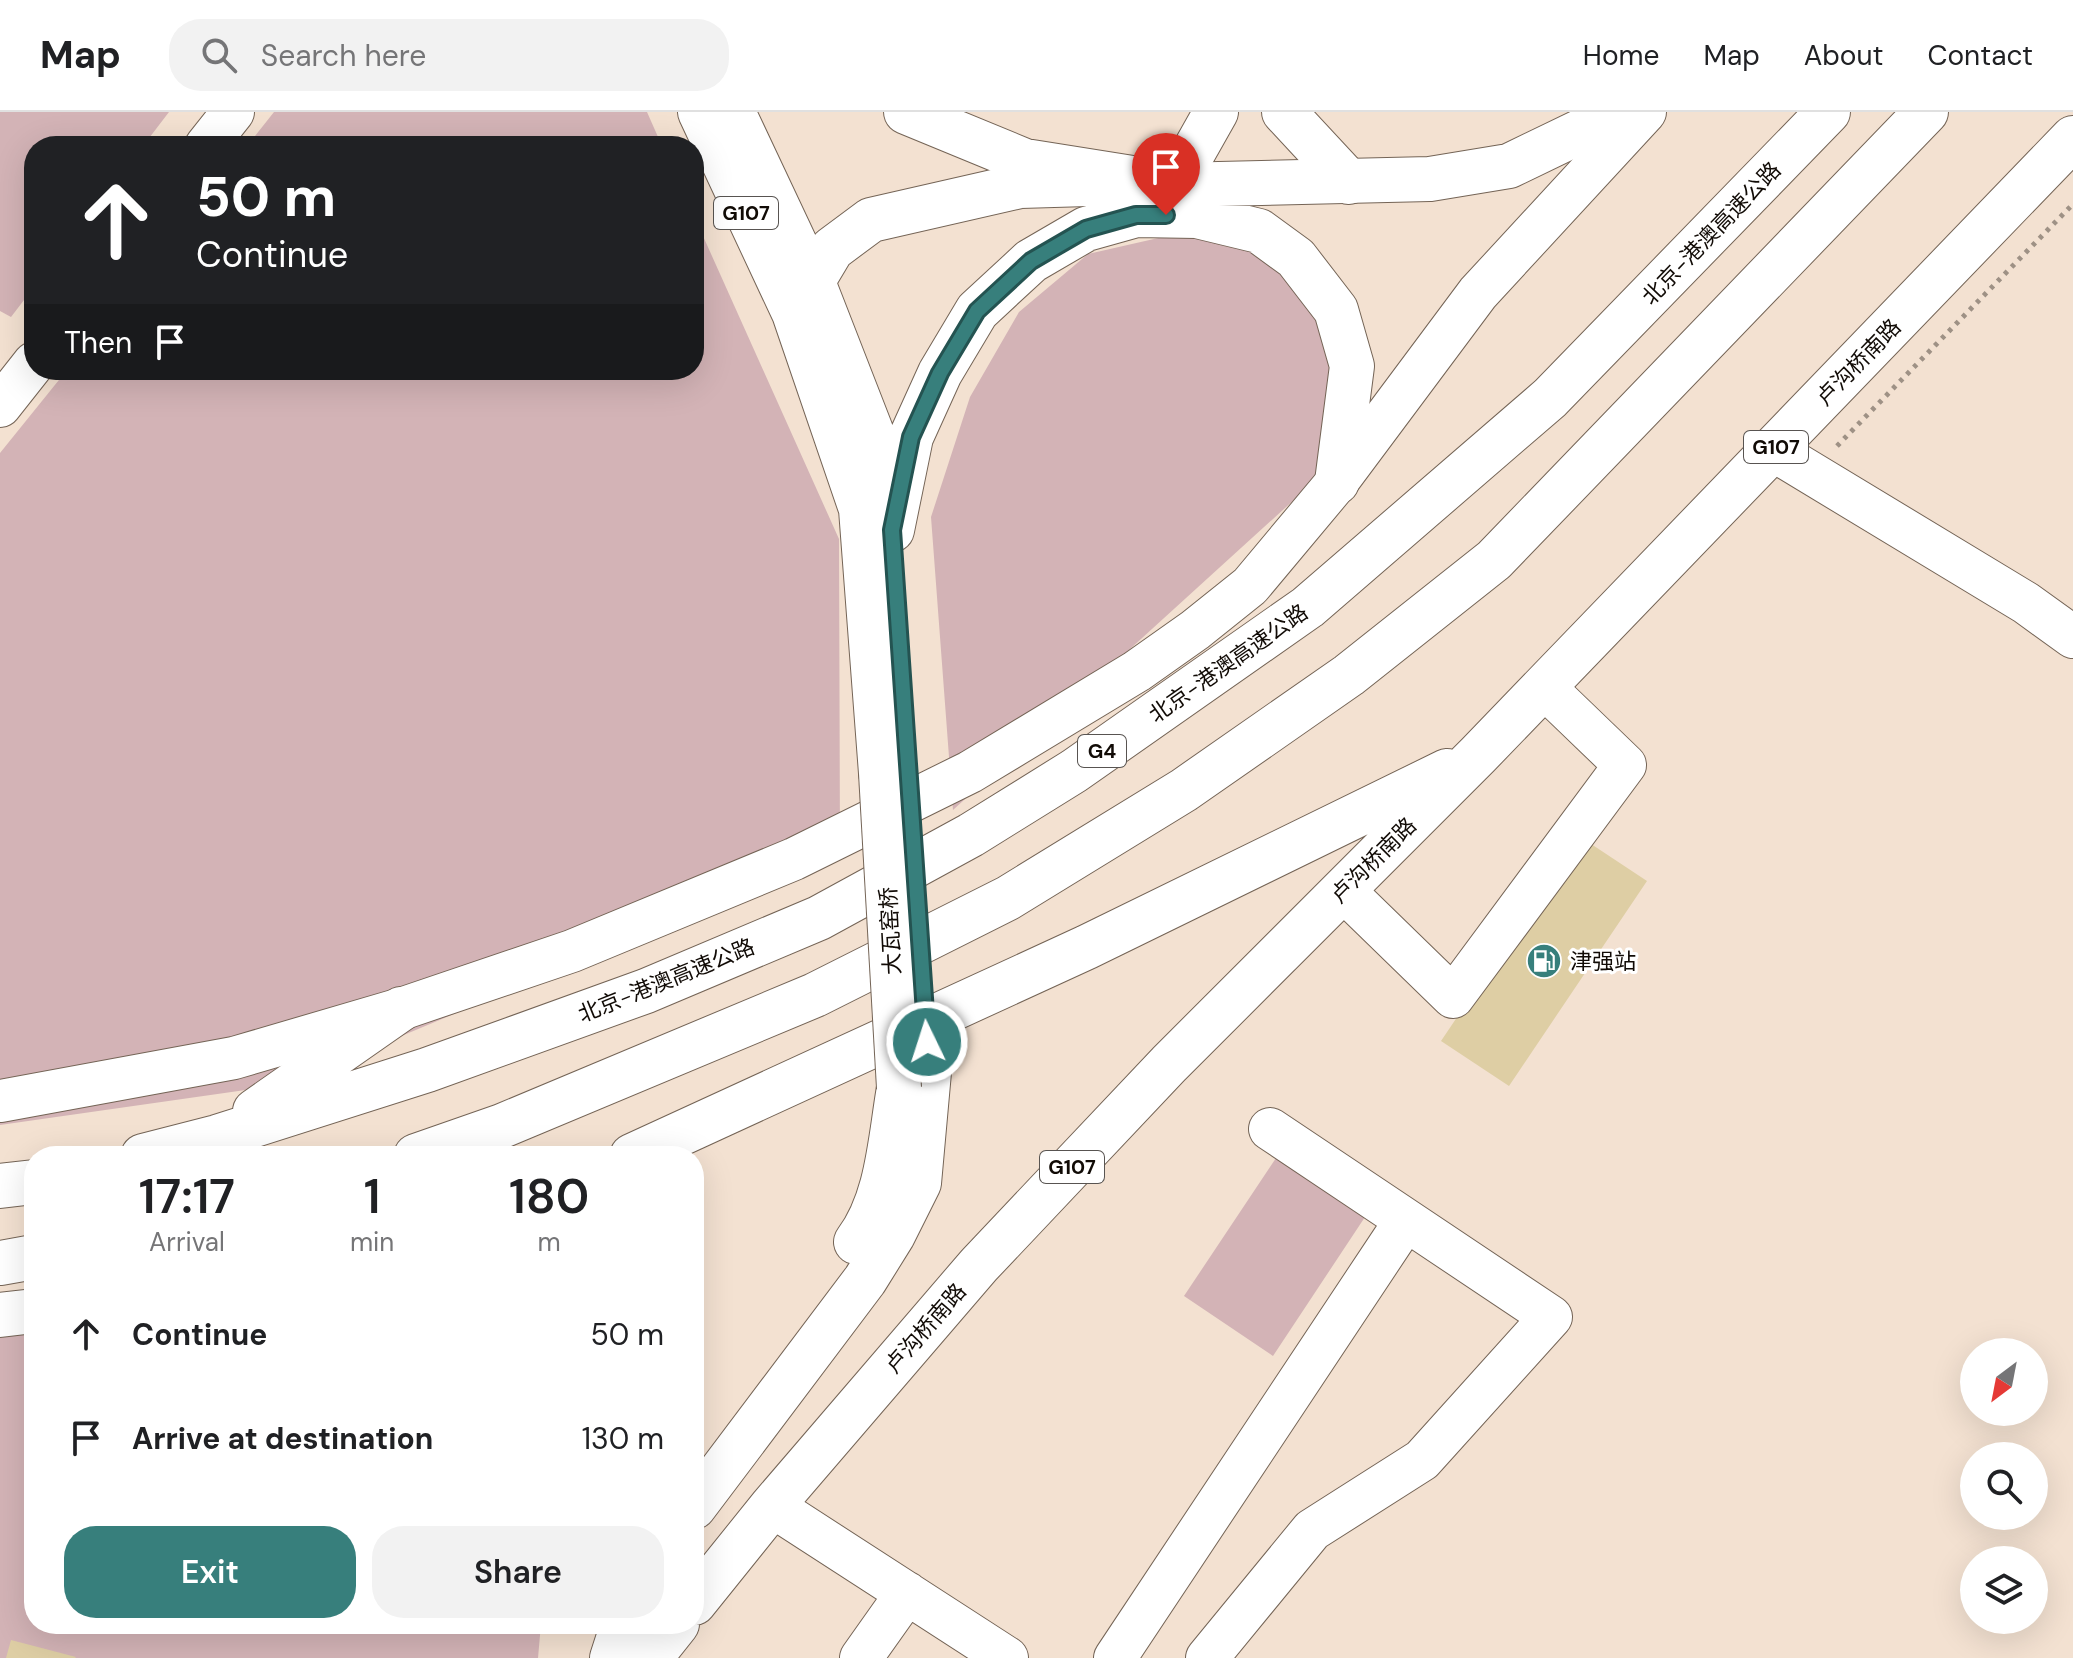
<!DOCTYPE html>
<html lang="en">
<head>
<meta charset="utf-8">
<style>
	:root { --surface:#fff; --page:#f2f2f2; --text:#202124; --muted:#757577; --line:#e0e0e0; --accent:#377f7c }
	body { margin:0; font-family:"DM Sans","Noto Sans SC",sans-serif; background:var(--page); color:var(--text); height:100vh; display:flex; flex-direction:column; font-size:30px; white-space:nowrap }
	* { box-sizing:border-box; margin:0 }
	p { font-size:26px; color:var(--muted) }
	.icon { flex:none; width:44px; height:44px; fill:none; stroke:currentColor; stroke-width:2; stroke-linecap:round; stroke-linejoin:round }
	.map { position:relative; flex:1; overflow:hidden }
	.sheet { position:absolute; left:24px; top:1034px; width:680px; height:488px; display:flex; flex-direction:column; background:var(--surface); border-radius:32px; box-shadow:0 8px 32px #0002 }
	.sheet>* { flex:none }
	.guide { position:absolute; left:24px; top:24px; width:680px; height:244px; border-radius:32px; box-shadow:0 8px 32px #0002; background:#202124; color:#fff; overflow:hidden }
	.needle { width:52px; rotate:212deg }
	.fabs { position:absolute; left:1960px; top:1226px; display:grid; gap:16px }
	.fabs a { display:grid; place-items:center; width:88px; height:88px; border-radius:50%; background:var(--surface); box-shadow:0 8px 32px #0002; font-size:40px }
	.pin { position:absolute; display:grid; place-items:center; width:68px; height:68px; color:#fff; margin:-82px -34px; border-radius:50% 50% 50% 0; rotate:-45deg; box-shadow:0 0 8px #0007 }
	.pin .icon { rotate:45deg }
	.me { position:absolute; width:88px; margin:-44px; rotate:356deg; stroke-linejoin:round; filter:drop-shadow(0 0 6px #0008) }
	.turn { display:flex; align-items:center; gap:28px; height:168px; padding:0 40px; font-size:36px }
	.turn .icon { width:104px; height:104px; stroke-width:2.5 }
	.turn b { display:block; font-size:56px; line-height:68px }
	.then { display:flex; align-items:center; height:76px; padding:0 40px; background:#0003; gap:16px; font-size:30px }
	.eta { display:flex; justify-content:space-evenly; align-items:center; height:136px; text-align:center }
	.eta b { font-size:48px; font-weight:600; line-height:56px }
	.button { display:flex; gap:16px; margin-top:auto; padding:16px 40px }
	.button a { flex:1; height:92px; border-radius:32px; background:var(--accent); color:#fff; font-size:32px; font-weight:600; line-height:92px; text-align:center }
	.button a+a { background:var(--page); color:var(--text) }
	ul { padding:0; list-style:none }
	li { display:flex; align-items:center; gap:24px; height:104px; padding:0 40px }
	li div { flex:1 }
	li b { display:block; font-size:30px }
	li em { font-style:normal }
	header { display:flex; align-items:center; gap:48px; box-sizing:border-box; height:112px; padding:0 40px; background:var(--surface); border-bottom:2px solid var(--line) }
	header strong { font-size:38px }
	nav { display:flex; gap:44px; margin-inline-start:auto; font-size:28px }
	.search { width:560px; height:72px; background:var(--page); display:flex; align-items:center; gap:20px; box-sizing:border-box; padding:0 28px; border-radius:32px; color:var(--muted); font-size:30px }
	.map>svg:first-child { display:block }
	.green { fill:#d3b3b6 }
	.building { fill:#decea4 }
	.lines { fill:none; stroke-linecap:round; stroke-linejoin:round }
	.minor-casing { stroke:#746456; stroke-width:44 }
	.major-casing { stroke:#746456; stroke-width:46 }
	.highway-casing { stroke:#746456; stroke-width:46 }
	.path { stroke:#9e9185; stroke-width:5; stroke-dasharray:4 6; stroke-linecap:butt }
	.minor { stroke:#fff; stroke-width:42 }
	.major { stroke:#fff; stroke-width:44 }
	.highway { stroke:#fff; stroke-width:44 }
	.highway-bridge-casing { stroke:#746456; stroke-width:46; stroke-linecap:butt }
	.highway-bridge { stroke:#fff; stroke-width:44 }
	.route-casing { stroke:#245351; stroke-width:20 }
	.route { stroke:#377f7c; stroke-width:14 }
	.labels { text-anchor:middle; stroke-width:6; stroke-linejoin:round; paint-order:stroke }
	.shield { fill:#fff; stroke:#585451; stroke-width:2 }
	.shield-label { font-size:20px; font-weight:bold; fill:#110b06 }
	.street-label { font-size:22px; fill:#110b06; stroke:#fff }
	.poi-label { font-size:22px; fill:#110b06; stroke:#fff; text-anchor:start }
</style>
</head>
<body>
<header>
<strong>Map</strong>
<div class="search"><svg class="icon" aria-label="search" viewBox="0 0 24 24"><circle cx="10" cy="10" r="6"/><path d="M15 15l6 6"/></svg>Search here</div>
<nav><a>Home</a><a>Map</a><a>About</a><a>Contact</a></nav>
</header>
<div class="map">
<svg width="2073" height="1546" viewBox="0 0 2073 1546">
	<rect width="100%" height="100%" fill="#f3e1d1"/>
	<path class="green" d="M 0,0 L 169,0 L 143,34 L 34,34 L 34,175 L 11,205 L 0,199 Z
		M 274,0 L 647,0 L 662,34 L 247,34 Z
		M 694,104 L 839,427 L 840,740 L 287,972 L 0,1013 L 0,341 L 67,258 L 694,258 Z
		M 1189,119 L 1275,146 L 1315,186 L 1338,246 L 1318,366 L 953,698 L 931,405 L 970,285 L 1019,200 L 1088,142 Z
		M 1276,1046 L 1365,1105 L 1273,1244 L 1184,1184 Z
		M 34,1216 L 34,1512 L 541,1512 L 538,1546 L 0,1546 L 0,1218 Z"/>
	<path class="building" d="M 1579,724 L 1647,769 L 1509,974 L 1441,929 Z
		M 11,1528 L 76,1545 L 75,1546 L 6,1546 Z"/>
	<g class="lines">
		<g class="minor-casing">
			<path id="minor" d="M 206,34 L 233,0
				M 0,294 L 34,251
				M 1773,338 L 2026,491 L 2073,525
				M 1343,778 L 1453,885 L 1625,653 L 1544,575
				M 0,989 L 234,946 L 401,897 L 572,839 L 794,747 L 970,660 L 1137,559 L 1195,518 L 1250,474 L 1337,370 L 1478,181 L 1645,0
				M 772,1394 L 1007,1546
				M 861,1546 L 907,1481
				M 1115,1546 L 1406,1108 L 1270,1017
				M 1207,1546 L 1312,1418 L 1422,1348 L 1551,1205 L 1406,1108"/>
		</g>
		<g class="major-casing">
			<path id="major" d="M 1284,0 L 1349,70
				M 795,199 L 832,137 L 871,108 L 1020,74 L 1155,70 L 1194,39 L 1216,0"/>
		</g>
		<g class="highway-casing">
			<path id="highway" d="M 700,0 L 794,201 L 861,397 L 881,661
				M 733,0 L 813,170 L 873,324 L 888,399
				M 906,0 L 1025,49 L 1176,73 L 1430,67 L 1509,54 L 1596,12 L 1614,0
				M 892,418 L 911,325 L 940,261 L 977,199 L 1031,149 L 1086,117 L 1136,103 L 1197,104 L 1259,119 L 1296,146 L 1336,198 L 1352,254 L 1337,370
				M 255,999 L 401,897
				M 143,1044 L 217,1025 L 427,958 L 646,879 L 819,806 L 971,723 L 1074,659 L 1308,495 L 1550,286 L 1828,0
				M 416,1044 L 502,1014 L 815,883 L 1008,786 L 1184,678 L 1349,563 L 1494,448 L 1926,0
				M 632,1044 L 1087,835 L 1447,659
				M 0,1074 L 34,1070
				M 856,1130 C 888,1087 890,1028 899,976
				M 0,1151 L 34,1145
				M 0,1203 L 34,1199
				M 694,1395 L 865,1168 L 893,1123 L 919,1071 L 929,960
				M 694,1491 L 772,1394 L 979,1153 L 1169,952 L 1478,643 L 2073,26
				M 612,1546 L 623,1512
				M 650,1546 L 677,1512"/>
		</g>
		<path class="path" d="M 1837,334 L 2073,92"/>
		<use href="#minor" class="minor"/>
		<use href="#major" class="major"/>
		<use href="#highway" class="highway"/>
		<g class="highway-bridge-casing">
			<path id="highway-bridge" d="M 881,661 L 899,976"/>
		</g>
		<use href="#highway-bridge" class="highway-bridge"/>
	</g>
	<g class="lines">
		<g class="route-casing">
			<path id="route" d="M 927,930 L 892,418 L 911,325 L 940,261 L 977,199 L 1031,149 L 1086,117 L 1136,103 L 1166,103"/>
		</g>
		<use href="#route" class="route"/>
	</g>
	<defs>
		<g id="fuel-disc" transform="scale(1.8)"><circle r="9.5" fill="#377f7c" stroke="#fff"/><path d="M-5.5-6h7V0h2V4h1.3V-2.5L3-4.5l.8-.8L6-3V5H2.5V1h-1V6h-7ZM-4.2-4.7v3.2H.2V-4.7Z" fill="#fff"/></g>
	</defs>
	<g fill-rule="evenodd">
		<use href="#fuel-disc" x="1544" y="849"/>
	</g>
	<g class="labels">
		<g class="shield">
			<rect x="714" y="85" width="64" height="32" rx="6"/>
			<rect x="1744" y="319" width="64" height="32" rx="6"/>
			<rect x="1078" y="623" width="48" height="32" rx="6"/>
			<rect x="1040" y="1039" width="64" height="32" rx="6"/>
		</g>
		<g class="shield-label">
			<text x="746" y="108">G107</text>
			<text x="1776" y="342">G107</text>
			<text x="1102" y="646">G4</text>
			<text x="1072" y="1062">G107</text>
		</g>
		<g class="street-label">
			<text transform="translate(1711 121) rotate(-46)" y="8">北京-港澳高速公路</text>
			<text transform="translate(1858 250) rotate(-46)" y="8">卢沟桥南路</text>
			<text transform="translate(1228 551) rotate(-35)" y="8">北京-港澳高速公路</text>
			<text transform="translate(1373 748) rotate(-45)" y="8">卢沟桥南路</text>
			<text transform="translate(890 819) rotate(-93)" y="8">大瓦窑桥</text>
			<text transform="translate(666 868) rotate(-22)" y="8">北京-港澳高速公路</text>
			<text transform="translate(925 1216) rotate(-49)" y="8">卢沟桥南路</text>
		</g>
		<g class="poi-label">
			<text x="1570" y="857">津强站</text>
		</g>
	</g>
</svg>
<div class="fabs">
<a><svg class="needle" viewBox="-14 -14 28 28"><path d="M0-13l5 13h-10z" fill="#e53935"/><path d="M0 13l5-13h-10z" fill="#757577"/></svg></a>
<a><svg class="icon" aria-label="search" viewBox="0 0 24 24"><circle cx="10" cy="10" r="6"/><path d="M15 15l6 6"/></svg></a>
<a><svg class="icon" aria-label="layers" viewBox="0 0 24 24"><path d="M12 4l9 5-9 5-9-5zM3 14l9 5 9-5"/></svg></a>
</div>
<div class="pin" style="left:1166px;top:103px;background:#d93025"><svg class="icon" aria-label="arrive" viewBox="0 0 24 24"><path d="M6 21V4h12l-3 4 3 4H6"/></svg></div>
<svg class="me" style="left:927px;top:930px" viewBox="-20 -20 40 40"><circle r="17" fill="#377f7c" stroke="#fff" stroke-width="3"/><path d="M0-11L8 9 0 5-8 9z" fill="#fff"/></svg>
<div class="guide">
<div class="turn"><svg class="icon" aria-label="ahead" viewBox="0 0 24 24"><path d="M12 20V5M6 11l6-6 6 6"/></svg><div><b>50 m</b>Continue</div></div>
<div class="then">Then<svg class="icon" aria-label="arrive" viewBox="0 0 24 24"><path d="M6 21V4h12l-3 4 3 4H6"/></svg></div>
</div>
<section class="sheet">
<div class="eta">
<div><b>17:17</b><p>Arrival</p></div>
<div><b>1</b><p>min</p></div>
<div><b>180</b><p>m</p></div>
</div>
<ul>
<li><svg class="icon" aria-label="ahead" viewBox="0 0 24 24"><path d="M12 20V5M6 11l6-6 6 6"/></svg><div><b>Continue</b></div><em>50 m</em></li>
<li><svg class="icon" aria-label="arrive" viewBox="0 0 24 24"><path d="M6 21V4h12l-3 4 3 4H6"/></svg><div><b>Arrive at destination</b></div><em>130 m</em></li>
</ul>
<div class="button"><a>Exit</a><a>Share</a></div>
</section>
</div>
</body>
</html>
